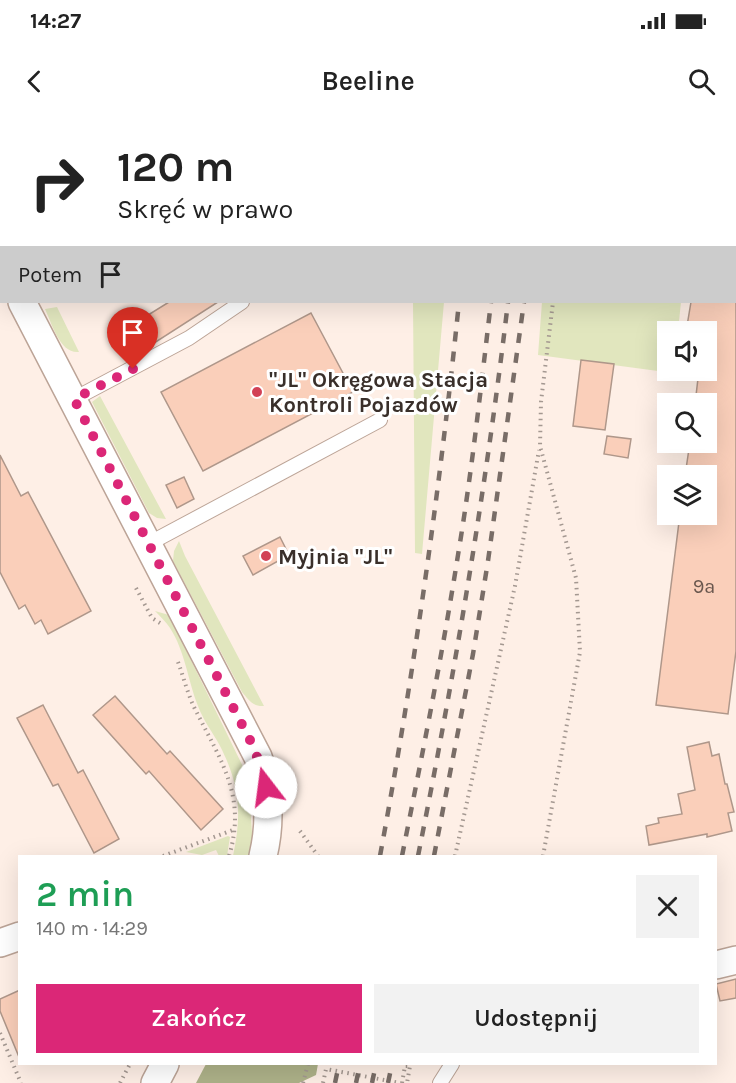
<!DOCTYPE html>
<html lang="pl">
<head>
<meta charset="utf-8">
<style>
	:root { --surface:#fff; --page:#f2f2f2; --text:#222; --muted:#767676; --accent:#db2777 }
	body { margin:0; font-family:Karla,sans-serif; background:var(--page); color:var(--text); height:100vh; display:flex; flex-direction:column; font-size:22px; white-space:nowrap }
	* { box-sizing:border-box; margin:0 }
	p { font-size:20px; color:var(--muted) }
	.icon { flex:none; width:33px; height:33px; fill:none; stroke:currentColor; stroke-width:2; stroke-linecap:round; stroke-linejoin:round }
	.map { position:relative; flex:1; overflow:hidden }
	.details { position:absolute; left:18px; top:735px; width:699px; height:210px; display:flex; flex-direction:column; background:var(--surface); border-radius:0px; box-shadow:0 6px 24px #0002 }
	.details>* { flex:none }
	.hud { position:absolute; left:0px; top:0px; width:736px; height:183px; box-shadow:0 6px 24px #0002; background:#fff; color:var(--text); overflow:hidden }
	.controls { position:absolute; left:657px; top:201px; display:grid; gap:12px }
	.controls a { display:grid; place-items:center; width:60px; height:60px; border-radius:0px; background:var(--surface); box-shadow:0 6px 24px #0002; font-size:30px }
	.pin { position:absolute; display:grid; place-items:center; width:51px; height:51px; color:#fff; margin:-62px -26px; border-radius:50% 50% 50% 0; rotate:-45deg; box-shadow:0 0 6px #0007 }
	.pin .icon { rotate:45deg }
	.me { position:absolute; width:66px; margin:-33px; rotate:345deg; stroke-linejoin:round; filter:drop-shadow(0 0 4px #0008) }
	.turn { display:flex; align-items:center; gap:21px; height:126px; padding:0 18px; font-size:27px }
	.turn .icon { width:78px; height:78px; stroke-width:2.5 }
	.turn b { display:block; font-size:42px; line-height:51px }
	.then { display:flex; align-items:center; height:57px; padding:0 18px; background:#0003; gap:12px; font-size:22px }
	.round { display:grid; place-items:center; flex:none; width:63px; height:63px; border-radius:0px; background:var(--page) }
	.summary { display:flex; align-items:center; justify-content:space-between; height:102px; padding:0 18px }
	h1 { font-size:36px; font-weight:600; line-height:45px; color:#1e9e55 }
	.action { display:flex; gap:12px; margin-top:auto; padding:12px 18px }
	.action a { flex:1; height:69px; border-radius:0px; background:var(--accent); color:#fff; font-size:24px; font-weight:600; line-height:69px; text-align:center }
	.action a+a { background:var(--page); color:var(--text) }
	.status { display:flex; justify-content:space-between; align-items:center; height:42px; padding:0 30px; background:var(--surface); direction:ltr }
	.status svg { height:16px; fill:currentColor }
	header { display:flex; justify-content:space-between; align-items:center; height:78px; padding:0 18px; background:var(--surface); font-size:27px; font-weight:600 }
	.map>svg:first-child { display:block }
	.green { fill:#e1e6be }
	.forest { fill:#aeb289 }
	.building { fill:#facfba; stroke:#af978a; stroke-width:1.5 }
	.lines { fill:none; stroke-linecap:round; stroke-linejoin:round }
	.lane-casing { stroke:#bca497; stroke-width:16 }
	.street-casing { stroke:#bca497; stroke-width:30 }
	.path { stroke:#a49891; stroke-width:4; stroke-dasharray:1.5 4.5; stroke-linecap:butt }
	.lane { stroke:#fff; stroke-width:14 }
	.street { stroke:#fff; stroke-width:27 }
	.rail { stroke:#796d67; stroke-width:4.5; stroke-dasharray:10 10; stroke-linecap:butt }
	.route { stroke:#db2777; stroke-width:10; stroke-dasharray:0 18 }
	.poi-dot { fill:#d24256; stroke:#fff; stroke-width:2 }
	.labels { text-anchor:middle; stroke-width:6; stroke-linejoin:round; paint-order:stroke }
	.number-label { font-size:20px; fill:#69574e }
	.poi-label { font-size:22px; font-weight:bold; fill:#392f2a; stroke:#fff; text-anchor:start }
</style>
</head>
<body>
<div class="status"><b>14:27</b><svg viewBox="0 0 49 12"><path d="M0 12V9h3v3zM5 12V6h3v6zM10 12V3h3v9zM15 12V0h3v12zM26 1h20v11H26zM47 4h2v5h-2z"/></svg></div>
<header><svg class="icon" aria-label="back" viewBox="0 0 24 24"><path d="M15 5l-7 7 7 7"/></svg>Beeline<svg class="icon" aria-label="search" viewBox="0 0 24 24"><circle cx="10" cy="10" r="6"/><path d="M15 15l6 6"/></svg></header>
<div class="map">
<svg width="736" height="963" viewBox="0 0 736 963">
	<rect width="100%" height="100%" fill="#feefe6"/>
	<path class="green" d="M 556,0 L 701,0 L 556,1 Z
		M 413,182 L 444,182 L 422,434 L 415,433 Z
		M 542,182 L 681,182 L 678,211 L 668,212 L 668,250 L 673,251 L 673,253 L 538,235 Z
		M 57,187 L 79,232 C 60,234 52,204 45,189 Z
		M 100,276 L 166,399 L 157,398 L 149,393 L 92,282 Z
		M 179,421 L 185,436 L 264,586 C 253,587 248,579 242,572 L 173,441 L 174,431 Z
		M 155,491 L 169,495 L 248,657 L 253,726 L 249,736 L 233,736 C 242,694 240,665 220,626 C 213,613 203,600 198,586 C 188,561 185,531 170,508 C 166,502 160,496 155,491 Z
		M 228,716 L 230,717 L 227,736 L 219,736 L 216,730 L 202,735 L 186,732 Z"/>
	<path class="forest" d="M 206,944 L 318,944 L 316,955 L 299,963 L 196,963 Z"/>
	<path class="building" d="M 169,182 L 218,182 L 134,236 L 119,213 Z
		M 691,182 L 736,182 L 736,531 L 728,594 L 656,585 L 680,394 L 706,394 L 706,356 L 685,356 L 690,322 L 706,322 L 706,284 L 695,284 L 699,250 L 706,250 L 706,212 L 686,212 Z
		M 311,193 L 353,272 L 203,351 L 161,272 Z
		M 581,240 L 614,244 L 605,310 L 573,306 Z
		M 607,316 L 631,319 L 628,338 L 604,334 Z
		M 0,335 L 21,376 L 28,372 L 91,491 L 48,514 L 41,500 L 35,504 L 25,485 L 19,489 L 0,452 Z
		M 184,357 L 194,379 L 177,388 L 166,365 Z
		M 280,417 L 289,435 L 253,455 L 243,436 Z
		M 115,576 L 167,634 L 170,631 L 223,689 L 201,710 L 149,651 L 146,654 L 93,595 Z
		M 43,585 L 78,653 L 83,650 L 119,719 L 94,733 L 58,664 L 53,666 L 17,598 Z
		M 709,622 L 712,636 L 719,634 L 725,664 L 727,664 L 734,692 L 728,693 L 732,711 L 707,717 L 707,714 L 649,725 L 646,706 L 659,703 L 658,698 L 682,694 L 678,674 L 695,670 L 687,627 Z
		M 736,859 L 736,878 L 720,881 L 716,864 Z
		M 20,870 L 20,937 L 19,937 L 0,891 L 0,879 Z"/>
	<g class="lines">
		<g class="lane-casing">
			<path id="lane" d="M 92,0 L 93,2
				M 379,2 L 379,0
				M 735,95 L 736,96
				M 74,279 L 189,218 L 242,182
				M 148,424 L 380,300
				M 440,963 L 452,944"/>
		</g>
		<g class="street-casing">
			<path id="street" d="M 0,138 L 2,141
				M 22,182 L 258,637 C 269,669 271,703 263,736
				M 0,823 L 20,816
				M 716,845 L 736,840
				M 155,963 L 165,944"/>
		</g>
		<path class="path" d="M 575,2 L 575,0
			M 136,468 L 152,498 L 160,503
			M 178,542 C 184,558 188,576 196,591 C 221,641 247,677 229,736
			M 300,711 L 318,736
			M 163,736 L 233,710
			M 455,736 L 515,466 L 539,330
			M 543,736 L 580,532 L 576,458 L 540,326 L 541,282 L 553,182
			M 0,913 L 21,963
			M 120,963 L 130,944
			M 303,963 L 308,944
			M 323,963 L 326,949 L 400,963
			M 402,963 L 405,946 L 410,946 L 407,963"/>
		<use href="#lane" class="lane"/>
		<use href="#street" class="street"/>
		<path class="rail" d="M 475,2 L 475,0
			M 507,2 L 507,0
			M 526,2 L 526,0
			M 542,2 L 542,0
			M 380,736 C 414,553 440,368 459,182
			M 402,736 C 422,636 442,536 458,435 C 472,351 481,266 491,182
			M 418,736 C 455,552 486,368 508,182
			M 434,736 L 473,534 L 488,441 L 524,182
			M 335,963 L 339,944
			M 356,963 L 360,944
			M 372,963 L 376,944
			M 388,963 L 392,944"/>
	</g>
	<g class="lines">
		<path class="route" d="M 133,249 L 74,279 L 252,624 L 262,650 L 266,667"/>
	</g>
	<g class="poi-dot">
		<circle cx="257" cy="272" r="6"/>
		<circle cx="266" cy="436" r="6"/>
	</g>
	<g class="labels">
		<g class="number-label">
			<text x="704" y="473">9a</text>
		</g>
		<g class="poi-label">
			<text x="269" y="267">"JL" Okręgowa Stacja<tspan x="269" dy="25">Kontroli Pojazdów</tspan></text>
			<text x="278" y="444">Myjnia "JL"</text>
		</g>
	</g>
</svg>
<div class="controls">
<a><svg class="icon" aria-label="sound" viewBox="0 0 24 24"><path d="M4 9h4l5-4v14l-5-4H4zM17 9q2 3 0 6"/></svg></a>
<a><svg class="icon" aria-label="search" viewBox="0 0 24 24"><circle cx="10" cy="10" r="6"/><path d="M15 15l6 6"/></svg></a>
<a><svg class="icon" aria-label="layers" viewBox="0 0 24 24"><path d="M12 4l9 5-9 5-9-5zM3 14l9 5 9-5"/></svg></a>
</div>
<div class="pin" style="left:133px;top:249px;background:#d93025"><svg class="icon" aria-label="arrive" viewBox="0 0 24 24"><path d="M6 21V4h12l-3 4 3 4H6"/></svg></div>
<svg class="me" style="left:266px;top:667px" viewBox="-20 -20 40 40"><circle r="19" fill="#fff"/><path d="M0-13L10 11 0 6-10 11z" fill="#db2777"/></svg>
<div class="hud">
<div class="turn"><svg class="icon" aria-label="right" viewBox="0 0 24 24"><path d="M7 20v-9h11M14 6l5 5-5 5"/></svg><div><b>120 m</b>Skręć w prawo</div></div>
<div class="then">Potem<svg class="icon" aria-label="arrive" viewBox="0 0 24 24"><path d="M6 21V4h12l-3 4 3 4H6"/></svg></div>
</div>
<section class="details">
<div class="summary"><div><h1>2 min</h1><p>140 m · 14:29</p></div><a class="round"><svg class="icon" aria-label="close" viewBox="0 0 24 24"><path d="M6 6l12 12M18 6L6 18"/></svg></a></div>
<div class="action"><a>Zakończ</a><a>Udostępnij</a></div>
</section>
</div>
</body>
</html>
